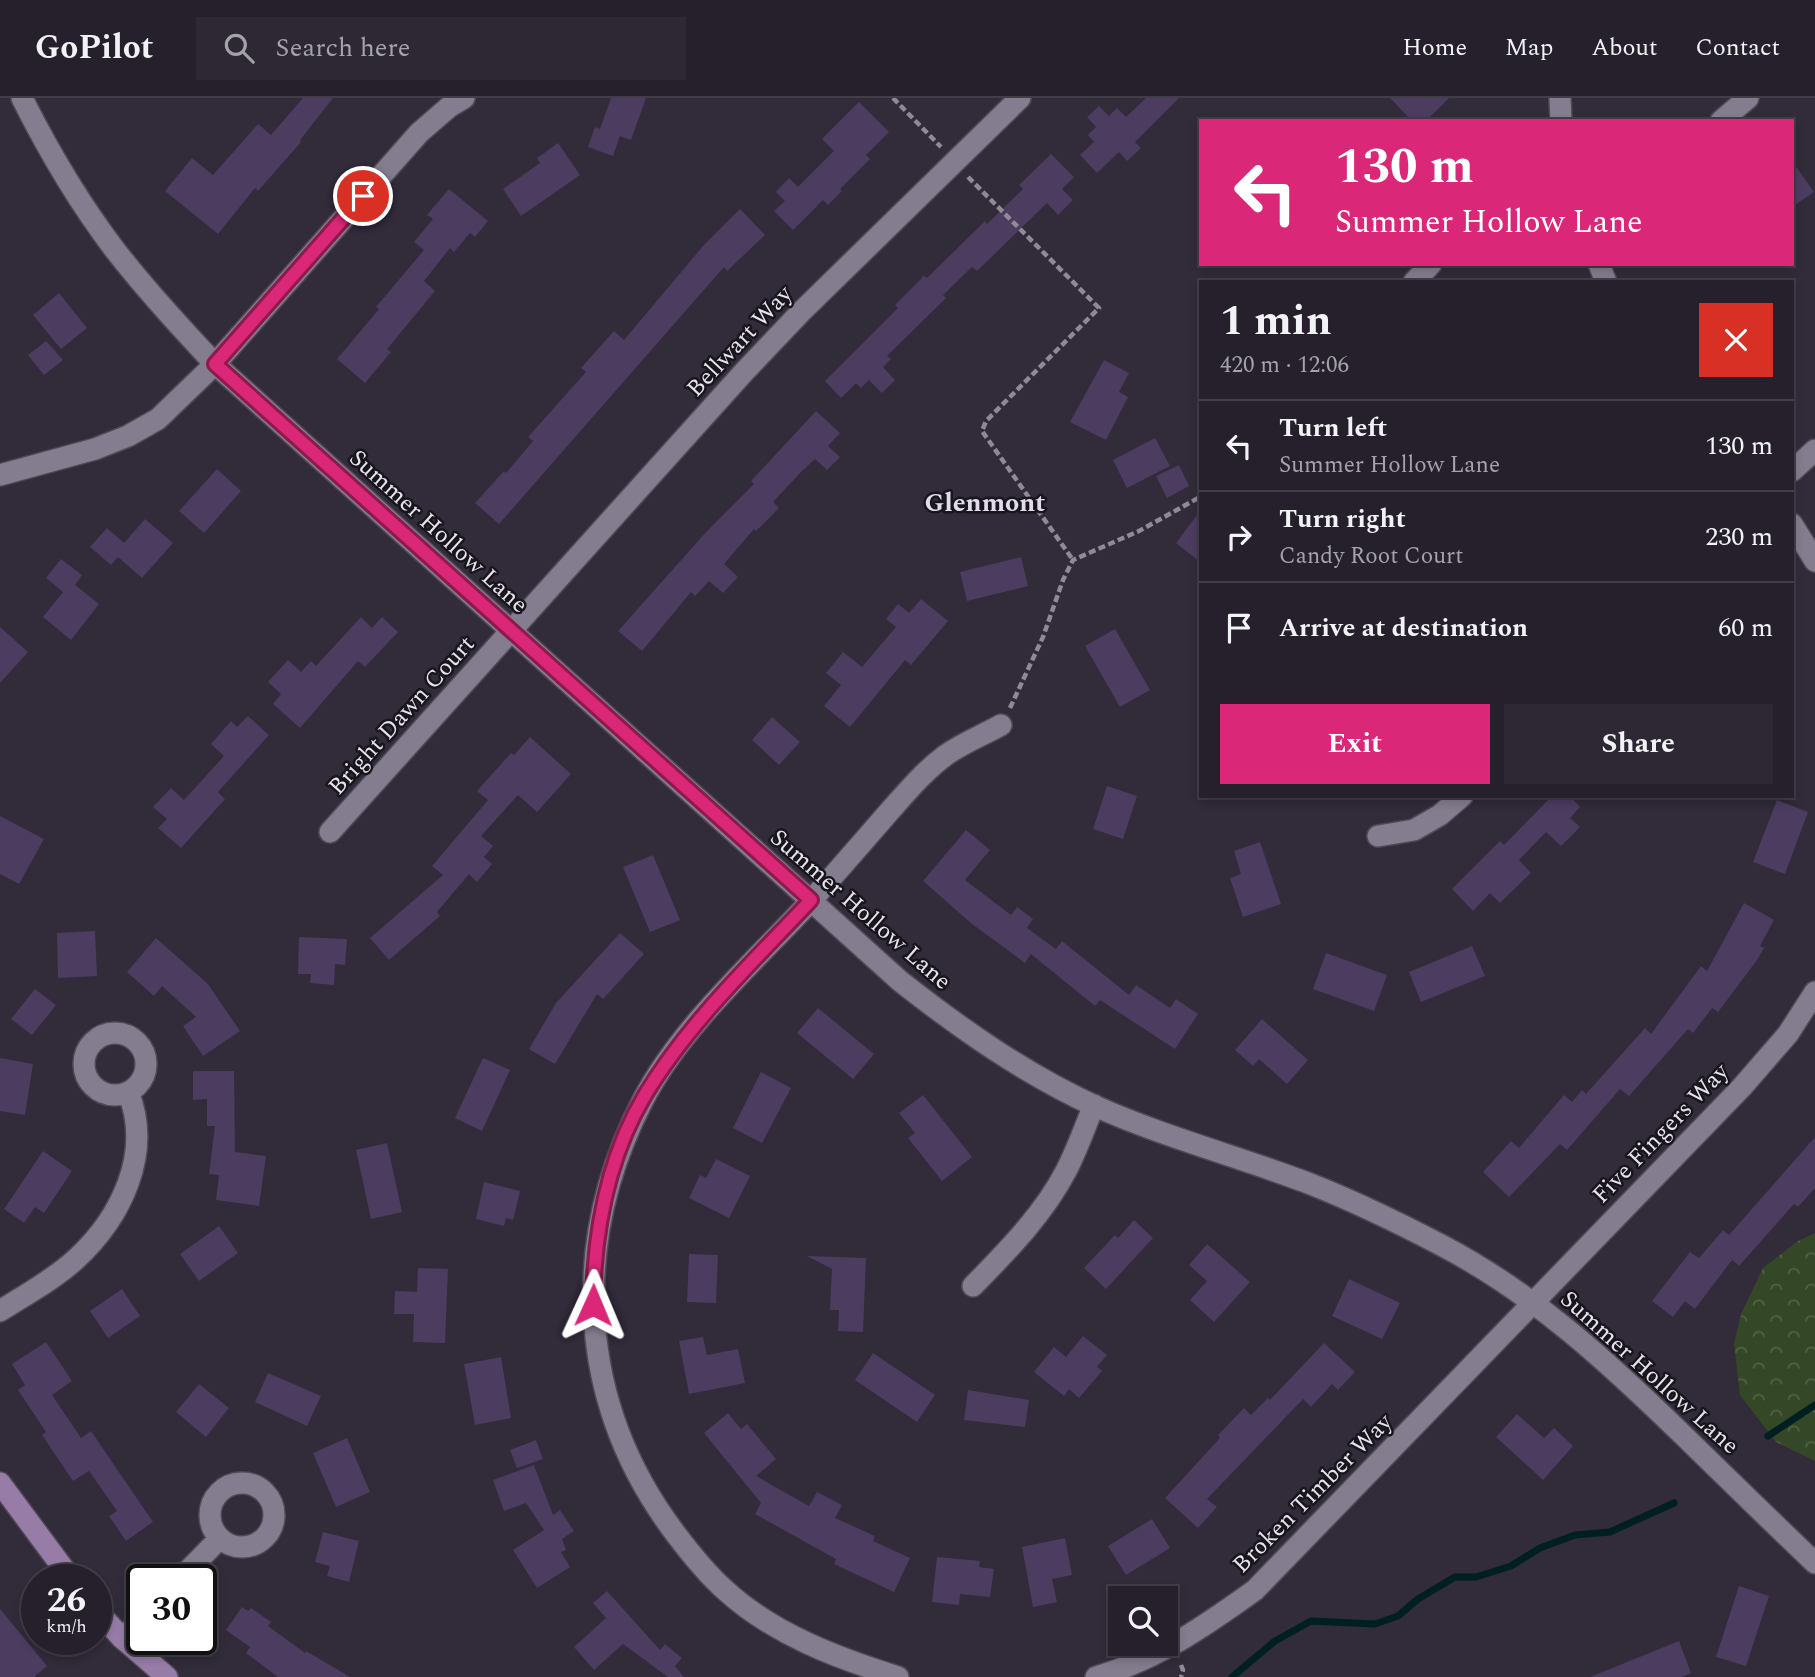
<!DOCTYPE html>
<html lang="en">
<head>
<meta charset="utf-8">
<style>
	:root { --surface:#25202c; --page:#2d2834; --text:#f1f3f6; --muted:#a3a3a9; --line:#423e48; --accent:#db2777 }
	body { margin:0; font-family:Spectral,serif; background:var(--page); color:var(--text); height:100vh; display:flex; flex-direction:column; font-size:26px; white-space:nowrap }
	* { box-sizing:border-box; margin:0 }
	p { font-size:23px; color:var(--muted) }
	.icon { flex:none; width:38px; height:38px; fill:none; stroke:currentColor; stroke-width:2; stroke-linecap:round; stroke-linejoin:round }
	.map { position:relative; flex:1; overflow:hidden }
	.sheet { position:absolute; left:1199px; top:182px; width:595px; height:518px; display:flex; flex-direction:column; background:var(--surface); border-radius:0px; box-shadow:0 4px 10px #0003,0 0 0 2px var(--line) }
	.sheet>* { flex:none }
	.hud { position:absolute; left:1199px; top:21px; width:595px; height:147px; border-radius:0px; box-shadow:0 4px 10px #0003,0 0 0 2px var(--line); background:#db2777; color:#fff; overflow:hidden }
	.controls { position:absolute; left:1108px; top:1488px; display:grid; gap:14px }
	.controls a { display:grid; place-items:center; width:70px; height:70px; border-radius:0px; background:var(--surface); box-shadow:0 4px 10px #0003,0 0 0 2px var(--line); font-size:35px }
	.speed { position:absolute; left:21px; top:1466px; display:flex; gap:14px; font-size:35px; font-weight:700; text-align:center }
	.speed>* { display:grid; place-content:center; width:91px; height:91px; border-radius:50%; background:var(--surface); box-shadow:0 4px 10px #0003,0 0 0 2px var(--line); line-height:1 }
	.speed small { font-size:18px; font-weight:400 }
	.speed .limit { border:4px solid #111; border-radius:10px; background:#fff; color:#111 }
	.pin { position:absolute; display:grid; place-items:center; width:60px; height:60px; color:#fff; margin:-30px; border:4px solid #fff; border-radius:50%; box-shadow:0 2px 7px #0007 }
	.me { position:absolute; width:77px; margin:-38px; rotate:1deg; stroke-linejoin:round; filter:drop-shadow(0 0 5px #0008) }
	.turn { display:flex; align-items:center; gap:24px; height:147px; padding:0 21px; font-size:32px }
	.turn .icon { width:91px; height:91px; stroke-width:2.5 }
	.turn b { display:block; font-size:49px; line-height:60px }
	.round { display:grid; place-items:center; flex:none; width:74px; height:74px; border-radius:0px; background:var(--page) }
	.overview { display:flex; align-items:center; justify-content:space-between; height:119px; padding:0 21px }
	h1 { font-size:42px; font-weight:700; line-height:52px }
	.action { display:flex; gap:14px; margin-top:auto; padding:14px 21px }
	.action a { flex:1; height:80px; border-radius:0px; background:var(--accent); color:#fff; font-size:28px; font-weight:700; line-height:80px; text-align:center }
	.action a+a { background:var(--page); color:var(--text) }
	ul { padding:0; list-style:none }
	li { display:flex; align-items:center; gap:21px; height:91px; padding:0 21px; border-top:2px solid var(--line) }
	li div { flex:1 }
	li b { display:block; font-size:26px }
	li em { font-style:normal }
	header { display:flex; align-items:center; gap:42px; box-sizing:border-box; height:98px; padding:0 35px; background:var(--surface); border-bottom:2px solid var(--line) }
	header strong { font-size:33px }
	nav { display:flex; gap:38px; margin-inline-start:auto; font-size:24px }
	.search { width:490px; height:63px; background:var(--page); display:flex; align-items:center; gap:18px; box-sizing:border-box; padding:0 24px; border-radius:0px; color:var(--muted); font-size:26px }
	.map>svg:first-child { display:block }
	.forest { fill:url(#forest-crowns) }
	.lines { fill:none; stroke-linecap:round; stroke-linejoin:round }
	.stream { stroke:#001f20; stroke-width:7 }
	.building { fill:#4c3c60 }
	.street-casing { stroke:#4f4956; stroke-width:24 }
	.secondary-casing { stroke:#4f4956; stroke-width:24 }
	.path { stroke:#8f8a97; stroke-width:4.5; stroke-dasharray:7 3.5; stroke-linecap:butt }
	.street { stroke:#847d8f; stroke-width:21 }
	.secondary { stroke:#977ca8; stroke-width:21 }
	.route-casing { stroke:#8e194d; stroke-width:18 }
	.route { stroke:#db2777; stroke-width:12 }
	.labels { text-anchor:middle; stroke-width:5; stroke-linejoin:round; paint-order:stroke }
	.street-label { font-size:24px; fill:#e7e3ed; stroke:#18151c }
	.neighbourhood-label { font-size:26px; font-weight:bold; fill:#e2dbee; stroke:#18151c }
</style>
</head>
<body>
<header>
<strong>GoPilot</strong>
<div class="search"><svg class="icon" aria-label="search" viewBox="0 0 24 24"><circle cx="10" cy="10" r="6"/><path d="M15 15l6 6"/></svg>Search here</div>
<nav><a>Home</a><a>Map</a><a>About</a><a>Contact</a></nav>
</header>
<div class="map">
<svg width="1815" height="1579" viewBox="0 0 1815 1579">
	<defs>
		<pattern id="forest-crowns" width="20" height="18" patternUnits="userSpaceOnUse" patternTransform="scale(1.75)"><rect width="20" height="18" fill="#344828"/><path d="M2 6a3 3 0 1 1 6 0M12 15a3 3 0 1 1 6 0" fill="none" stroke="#516248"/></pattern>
	</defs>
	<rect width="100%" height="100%" fill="#312b3a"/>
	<path class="forest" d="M 1815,1135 L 1815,1363 L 1776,1344 L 1740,1297 L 1734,1246 L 1741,1216 L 1763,1170 L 1798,1143 Z"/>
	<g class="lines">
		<path class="stream" d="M 1768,1338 L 1815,1307
			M 1232,1579 L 1275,1543 L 1311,1523 L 1375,1526 L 1398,1518 L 1418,1501 L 1455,1479 L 1476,1479 L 1511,1468 L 1540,1450 L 1575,1437 L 1610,1434 L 1674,1405"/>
	</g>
	<path class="building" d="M 303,0 L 333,0 L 300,42 L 301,44 L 258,93 L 255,90 L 218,136 L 165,93 L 192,60 L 213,77 L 258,26 L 271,37 Z
		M 611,0 L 646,0 L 631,42 L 620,38 L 613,58 L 588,49 L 595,29 L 600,31 Z
		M 1146,0 L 1179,0 L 1135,44 L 1141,50 L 1127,63 L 1119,54 L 1097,75 L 1080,57 L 1094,44 L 1088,37 L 1096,29 L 1087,19 L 1099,8 L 1109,18 L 1117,10 L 1126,19 Z
		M 1390,0 L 1449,0 L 1426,23 L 1412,23 Z
		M 859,4 L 889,34 L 866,57 L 870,61 L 840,91 L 842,93 L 828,107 L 823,102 L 793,132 L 774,113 L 785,103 L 776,94 L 789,80 L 798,89 L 834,53 L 822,41 Z
		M 558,45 L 580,77 L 521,118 L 503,91 L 540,65 L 537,60 Z
		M 1051,56 L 1074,79 L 1062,91 L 1073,102 L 1058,117 L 1047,105 L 977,173 L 972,169 L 943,197 L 946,200 L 887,258 L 891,261 L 883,269 L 895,282 L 882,295 L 869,282 L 861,290 L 856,285 L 841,300 L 825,283 L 898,210 L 895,207 L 924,178 L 927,180 L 985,123 L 987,126 L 1023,91 L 1019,87 Z
		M 1792,63 L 1814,94 L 1792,109 Z
		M 449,91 L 488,123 L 475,139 L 470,135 L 454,154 L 450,150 L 424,183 L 435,193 L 387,251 L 391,254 L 365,285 L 337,261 L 379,211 L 376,209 L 424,152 L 414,144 L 433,121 L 427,117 Z
		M 740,111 L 765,137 L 727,173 L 724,169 L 499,426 L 475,405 L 504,373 L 506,375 L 533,343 L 528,339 L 586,274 L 581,270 L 614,233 L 624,242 L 703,148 Z
		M 59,195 L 87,230 L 61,251 L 33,217 Z
		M 46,243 L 63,262 L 44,277 L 28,257 Z
		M 1104,262 L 1129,275 L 1119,294 L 1128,299 L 1106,342 L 1070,324 Z
		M 816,313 L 840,335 L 828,348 L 840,359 L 827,372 L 815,361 L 802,373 L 773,404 L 779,410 L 756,433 L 754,431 L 724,466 L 738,479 L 723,495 L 709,483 L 695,498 L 691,494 L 642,553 L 618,533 L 707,433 L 754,386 L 751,383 Z
		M 1155,340 L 1170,368 L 1127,390 L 1113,362 Z
		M 1179,367 L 1189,388 L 1167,400 L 1156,378 Z
		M 217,371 L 241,393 L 204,435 L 179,413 Z
		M 1200,413 L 1200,464 L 1176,445 Z
		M 145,421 L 173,445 L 142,480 L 118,459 L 111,467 L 90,449 L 107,430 L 124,445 Z
		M 1021,459 L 1028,488 L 967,503 L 960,474 Z
		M 61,461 L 82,477 L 75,487 L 99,506 L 71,542 L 43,519 L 63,494 L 46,480 Z
		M 921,501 L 948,523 L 911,567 L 905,562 L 850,629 L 824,608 L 841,587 L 826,575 L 843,554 L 862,569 L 896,529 L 886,521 L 898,506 L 909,515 Z
		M 361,519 L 372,530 L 382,519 L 398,534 L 365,569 L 358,563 L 300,630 L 273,606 L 281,596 L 268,584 L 288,562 L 301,574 L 311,563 L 316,568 Z
		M 0,529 L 28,554 L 0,585 Z
		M 1115,531 L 1150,592 L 1120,609 L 1085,548 Z
		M 248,618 L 269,637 L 218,694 L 225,701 L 181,750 L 158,730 L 167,721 L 153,709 L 171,690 L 184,702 L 224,658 L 211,646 L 231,623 L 237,629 Z
		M 772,619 L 800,644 L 779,667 L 752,642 Z
		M 530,639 L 571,676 L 537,714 L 518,697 L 481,738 L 493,748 L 484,759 L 492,766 L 477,784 L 469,776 L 437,814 L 440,818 L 389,862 L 370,840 L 443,777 L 432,768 L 488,702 L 477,693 L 511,655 L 514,657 Z
		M 1107,688 L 1137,698 L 1123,741 L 1093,731 Z
		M 1552,698 L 1570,698 L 1580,709 L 1570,720 L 1580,729 L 1561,748 L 1546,734 L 1519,762 L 1531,775 L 1500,805 L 1490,795 L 1473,813 L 1452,791 L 1500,743 L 1504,747 Z
		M 1777,702 L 1808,714 L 1785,776 L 1753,764 Z
		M 0,718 L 44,741 L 19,786 L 0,776 Z
		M 966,732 L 990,752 L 965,782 L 1011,817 L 1017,809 L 1033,821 L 1027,830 L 1056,851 L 1062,843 L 1129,897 L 1136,887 L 1170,910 L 1176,901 L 1198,916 L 1175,951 L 1100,902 L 1095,908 L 1031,856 L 1025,865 L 972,826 L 923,783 Z
		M 1260,744 L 1281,806 L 1243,819 L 1230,780 L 1241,776 L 1234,753 Z
		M 653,757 L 680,822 L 650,834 L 623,769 Z
		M 1744,805 L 1774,822 L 1760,848 L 1764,850 L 1757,862 L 1718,914 L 1712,910 L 1693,935 L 1688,931 L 1629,998 L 1620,991 L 1567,1052 L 1560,1046 L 1509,1099 L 1483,1074 L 1511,1043 L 1519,1050 L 1564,997 L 1572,1004 L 1582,992 L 1586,996 L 1645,930 L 1651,936 L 1701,868 L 1707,873 Z
		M 95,833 L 97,878 L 58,880 L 57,835 Z
		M 620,835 L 644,856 L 603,901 L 597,896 L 555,966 L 529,951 L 556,905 Z
		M 299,839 L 347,841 L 345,867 L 335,866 L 334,887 L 310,885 L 311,876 L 298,876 Z
		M 156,840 L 208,886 L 240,933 L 203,958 L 183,928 L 196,919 L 162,888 L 154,898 L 127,874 Z
		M 1472,848 L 1485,878 L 1421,904 L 1409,874 Z
		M 1326,855 L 1387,877 L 1374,913 L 1313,891 Z
		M 35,891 L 56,907 L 32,937 L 11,921 Z
		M 818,910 L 874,956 L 853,981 L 797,935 Z
		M 1262,921 L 1308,962 L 1287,986 L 1259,961 L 1253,968 L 1235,952 Z
		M 0,960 L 33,966 L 25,1017 L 0,1013 Z
		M 483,960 L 510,972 L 482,1033 L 455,1020 Z
		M 193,973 L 234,973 L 235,1054 L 266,1058 L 259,1108 L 216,1102 L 219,1077 L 209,1076 L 215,1028 L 207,1028 L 207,1001 L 193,1002 Z
		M 761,974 L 791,990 L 762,1045 L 733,1030 Z
		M 923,997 L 972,1059 L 942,1083 L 908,1040 L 915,1035 L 899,1015 Z
		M 1815,1039 L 1815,1090 L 1798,1109 L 1794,1106 L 1739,1168 L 1732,1162 L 1695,1211 L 1685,1203 L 1673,1219 L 1652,1203 L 1690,1154 L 1699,1160 L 1723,1132 L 1729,1137 Z
		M 387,1045 L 402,1114 L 371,1121 L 356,1052 Z
		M 43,1053 L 72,1073 L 44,1115 L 35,1109 L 24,1125 L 4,1111 Z
		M 716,1061 L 750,1078 L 729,1120 L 689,1100 L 700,1077 L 706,1080 Z
		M 484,1084 L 520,1093 L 513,1122 L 506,1120 L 504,1128 L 476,1121 Z
		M 1134,1122 L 1153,1140 L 1106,1191 L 1084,1170 L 1115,1137 L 1118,1140 Z
		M 219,1128 L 238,1155 L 199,1183 L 180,1156 Z
		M 1207,1146 L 1250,1184 L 1214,1224 L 1190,1202 L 1207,1183 L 1189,1167 Z
		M 689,1156 L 718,1157 L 716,1205 L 687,1204 Z
		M 807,1158 L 866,1160 L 863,1234 L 838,1233 L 839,1212 L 830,1212 L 832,1171 Z
		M 418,1170 L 448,1171 L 445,1245 L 413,1244 L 414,1216 L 394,1216 L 395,1193 L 417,1194 Z
		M 1349,1181 L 1400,1205 L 1382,1241 L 1332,1218 Z
		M 122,1191 L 140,1218 L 108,1240 L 90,1213 Z
		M 1083,1238 L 1107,1257 L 1097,1269 L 1102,1273 L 1079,1300 L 1069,1291 L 1064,1298 L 1034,1274 L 1054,1249 L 1066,1259 Z
		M 703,1239 L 707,1257 L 738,1251 L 745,1285 L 689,1296 L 679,1243 Z
		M 46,1244 L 72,1283 L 52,1297 L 81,1340 L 91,1333 L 153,1424 L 126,1443 L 109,1418 L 117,1413 L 89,1373 L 73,1383 L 42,1337 L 46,1334 L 18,1292 L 25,1287 L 12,1266 Z
		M 1324,1245 L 1355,1274 L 1338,1292 L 1332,1286 L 1311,1309 L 1303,1301 L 1207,1401 L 1217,1409 L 1198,1430 L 1165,1400 L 1220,1340 L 1218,1337 L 1244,1310 L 1251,1317 L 1268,1300 L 1270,1302 Z
		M 873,1255 L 935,1297 L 917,1324 L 855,1282 Z
		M 501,1259 L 511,1320 L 475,1327 L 464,1266 Z
		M 268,1275 L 321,1298 L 307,1328 L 255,1304 Z
		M 199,1286 L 229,1310 L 206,1339 L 176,1314 Z
		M 968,1292 L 1029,1302 L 1025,1329 L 964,1322 Z
		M 728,1315 L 741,1331 L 747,1326 L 776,1361 L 756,1378 L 809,1408 L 817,1394 L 842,1407 L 835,1420 L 875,1438 L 873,1443 L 910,1460 L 894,1494 L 834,1466 L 836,1461 L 755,1416 L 761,1405 L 704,1335 Z
		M 1517,1316 L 1544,1340 L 1554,1330 L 1573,1348 L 1543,1382 L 1496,1339 Z
		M 347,1340 L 370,1394 L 336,1409 L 313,1355 Z
		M 536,1342 L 543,1361 L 517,1370 L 510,1352 Z
		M 534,1367 L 553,1417 L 560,1412 L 574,1433 L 562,1441 L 566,1452 L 561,1454 L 570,1469 L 537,1490 L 513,1452 L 544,1432 L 526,1405 L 504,1413 L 493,1382 Z
		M 1152,1421 L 1170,1450 L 1126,1477 L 1108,1448 Z
		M 323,1434 L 359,1443 L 349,1484 L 327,1478 L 330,1468 L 315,1464 Z
		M 1065,1440 L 1072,1477 L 1052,1481 L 1057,1504 L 1033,1509 L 1022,1449 Z
		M 937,1459 L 980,1463 L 979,1469 L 994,1471 L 990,1499 L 960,1496 L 959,1507 L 932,1504 Z
		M 1739,1488 L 1769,1498 L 1746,1568 L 1716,1559 Z
		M 607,1493 L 660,1552 L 665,1546 L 682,1560 L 675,1568 L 684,1579 L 668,1579 L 623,1546 L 594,1572 L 574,1549 L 606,1520 L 593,1505 Z
		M 242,1509 L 248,1513 L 251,1510 L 271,1524 L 268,1528 L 305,1555 L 306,1553 L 350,1579 L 278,1579 L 246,1555 L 250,1549 L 226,1532 Z
		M 0,1511 L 47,1568 L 34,1579 L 0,1579 Z
		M 1679,1543 L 1691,1575 L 1681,1579 L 1590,1579 Z"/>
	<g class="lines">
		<g class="street-casing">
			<path id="street" d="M 22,0 C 48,52 80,106 115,152 C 146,192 180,229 215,266 L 900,883 C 961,931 1025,976 1095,1008 C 1164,1039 1237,1058 1308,1085 C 1354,1103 1399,1125 1443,1148 C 1536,1197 1610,1266 1684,1338 C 1728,1381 1771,1423 1815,1465
				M 1560,0 L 1561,23
				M 1721,23 L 1748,0
				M 1599,166 L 1606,184
				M 1414,184 L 1431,166
				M 1792,373 L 1815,352
				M 0,377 L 95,351 L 128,338 L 158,321 L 215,266 L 419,35 L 449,9 L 464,0
				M 1792,426 L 1815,463
				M 330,734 L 744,274 L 801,214 L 1020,0
				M 1378,738 L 1414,732 L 1440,717 L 1462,698
				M84 966a31 31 0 1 1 62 0a31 31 0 1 1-62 0Z
				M 973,1188 C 1007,1153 1043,1117 1066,1073 C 1077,1052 1085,1029 1094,1007
				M 0,1213 C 25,1197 53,1182 75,1162 C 121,1120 153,1055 128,994
				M210 1417a32 32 0 1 1 64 0a32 32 0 1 1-64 0Z
				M 179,1482 L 219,1441
				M 122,1540 L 142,1521
				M 898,1579 C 837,1560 773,1536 725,1492 C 706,1475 690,1455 675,1435 C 577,1305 569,1145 643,1002 C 680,930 754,864 809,805 C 836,775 862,745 888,715 C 906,695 924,673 946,657 C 963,645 983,637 1001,627
				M 1096,1579 C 1156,1562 1205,1528 1255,1492 L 1742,989 L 1788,936 L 1815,894"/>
		</g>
		<g class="secondary-casing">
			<path id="secondary" d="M 0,1385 L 72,1482
				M 96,1512 L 122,1540 L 167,1579"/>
		</g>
		<path class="path" d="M 893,0 L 941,49
			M 968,79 L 1099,210 L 986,323 L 982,333 L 1073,462
			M 1010,610 L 1043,539 L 1063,482 L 1073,462 L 1139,433 L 1200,399
			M 1181,1567 L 1183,1572 L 1181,1579"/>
		<use href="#street" class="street"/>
		<use href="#secondary" class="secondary"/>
	</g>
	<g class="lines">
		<g class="route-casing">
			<path id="route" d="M 363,98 L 215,266 L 811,802 C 753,864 689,924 645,997 C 608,1059 594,1135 593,1207"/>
		</g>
		<use href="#route" class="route"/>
	</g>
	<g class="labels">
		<g class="street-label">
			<text transform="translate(739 243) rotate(-47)" y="8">Bellwart Way</text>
			<text transform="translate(439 433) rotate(42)" y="8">Summer Hollow Lane</text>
			<text transform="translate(401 617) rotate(-48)" y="8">Bright Dawn Court</text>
			<text transform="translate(861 811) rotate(41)" y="8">Summer Hollow Lane</text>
			<text transform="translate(1660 1035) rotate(-46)" y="8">Five Fingers Way</text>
			<text transform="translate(1650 1274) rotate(42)" y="8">Summer Hollow Lane</text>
			<text transform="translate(1312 1395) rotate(-45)" y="8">Broken Timber Way</text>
		</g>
		<g class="neighbourhood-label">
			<text x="985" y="413">Glenmont</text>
		</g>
	</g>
</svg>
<div class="controls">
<a><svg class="icon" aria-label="search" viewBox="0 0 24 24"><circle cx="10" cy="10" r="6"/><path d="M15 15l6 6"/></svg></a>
</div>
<div class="speed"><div>26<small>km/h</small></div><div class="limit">30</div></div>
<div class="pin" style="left:363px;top:98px;background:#d93025"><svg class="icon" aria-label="arrive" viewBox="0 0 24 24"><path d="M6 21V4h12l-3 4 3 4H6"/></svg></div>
<svg class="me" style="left:593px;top:1207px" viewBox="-20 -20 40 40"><path d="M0-17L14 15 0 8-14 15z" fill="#db2777" stroke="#fff" stroke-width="4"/></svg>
<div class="hud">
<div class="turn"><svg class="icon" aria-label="left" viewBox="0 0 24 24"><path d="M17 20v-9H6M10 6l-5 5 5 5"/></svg><div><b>130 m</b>Summer Hollow Lane</div></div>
</div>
<section class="sheet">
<div class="overview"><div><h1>1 min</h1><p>420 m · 12:06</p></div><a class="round" style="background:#d93025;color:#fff"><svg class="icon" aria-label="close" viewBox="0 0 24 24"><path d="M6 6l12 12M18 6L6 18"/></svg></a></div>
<ul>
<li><svg class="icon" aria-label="left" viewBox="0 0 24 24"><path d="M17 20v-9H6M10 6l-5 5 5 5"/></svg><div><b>Turn left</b><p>Summer Hollow Lane</p></div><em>130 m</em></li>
<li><svg class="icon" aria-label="right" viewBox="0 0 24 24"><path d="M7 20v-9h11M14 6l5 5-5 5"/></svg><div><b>Turn right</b><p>Candy Root Court</p></div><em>230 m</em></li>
<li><svg class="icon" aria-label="arrive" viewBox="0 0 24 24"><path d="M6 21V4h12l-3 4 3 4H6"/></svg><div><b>Arrive at destination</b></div><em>60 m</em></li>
</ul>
<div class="action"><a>Exit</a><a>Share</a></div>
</section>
</div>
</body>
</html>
